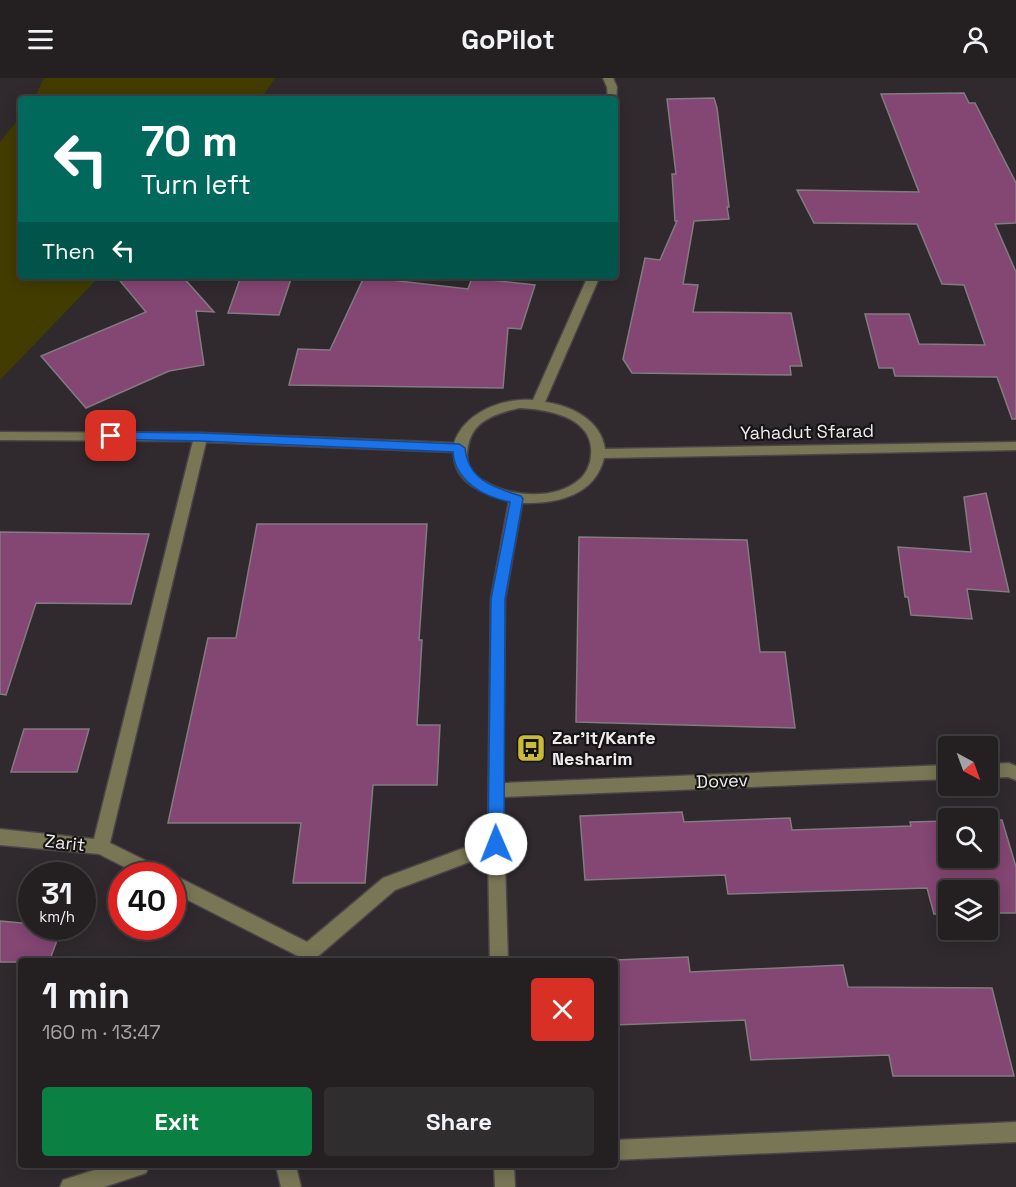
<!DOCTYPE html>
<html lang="en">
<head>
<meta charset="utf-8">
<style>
	:root { --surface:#242022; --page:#302d2f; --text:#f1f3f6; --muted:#a3a3a5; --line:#413e40; --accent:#0b8043 }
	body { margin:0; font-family:"Space Grotesk",sans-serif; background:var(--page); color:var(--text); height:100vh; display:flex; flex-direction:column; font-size:22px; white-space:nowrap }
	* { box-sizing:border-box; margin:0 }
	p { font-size:20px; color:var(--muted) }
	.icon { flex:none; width:33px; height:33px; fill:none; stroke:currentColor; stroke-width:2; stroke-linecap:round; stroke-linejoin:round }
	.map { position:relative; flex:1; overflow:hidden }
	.drawer { position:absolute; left:18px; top:880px; width:600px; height:210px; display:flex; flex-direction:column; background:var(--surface); border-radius:6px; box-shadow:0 3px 15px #0003,0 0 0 2px var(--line) }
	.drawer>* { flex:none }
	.banner { position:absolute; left:18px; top:18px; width:600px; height:183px; border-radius:6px; box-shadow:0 3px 15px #0003,0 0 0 2px var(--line); background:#00695c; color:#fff; overflow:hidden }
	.needle { width:39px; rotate:139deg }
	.fabs { position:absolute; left:938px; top:658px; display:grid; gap:12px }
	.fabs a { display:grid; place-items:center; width:60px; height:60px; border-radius:6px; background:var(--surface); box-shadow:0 3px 15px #0003,0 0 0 2px var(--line); font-size:30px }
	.speed { position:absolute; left:18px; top:784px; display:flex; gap:12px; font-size:30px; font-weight:700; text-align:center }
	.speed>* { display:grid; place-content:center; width:78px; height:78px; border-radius:50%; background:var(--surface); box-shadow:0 3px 15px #0003,0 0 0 2px var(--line); line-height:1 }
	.speed small { font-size:15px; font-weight:400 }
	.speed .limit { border:9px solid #d22; background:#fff; color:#111 }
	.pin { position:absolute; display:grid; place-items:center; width:51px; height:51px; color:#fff; margin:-26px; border-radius:12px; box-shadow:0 3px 9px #0006 }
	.me { position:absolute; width:66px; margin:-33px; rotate:359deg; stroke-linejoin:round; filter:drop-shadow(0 0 4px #0008) }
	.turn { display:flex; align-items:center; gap:21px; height:126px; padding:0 24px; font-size:27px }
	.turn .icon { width:78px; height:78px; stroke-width:2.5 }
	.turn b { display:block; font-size:42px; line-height:51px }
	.then { display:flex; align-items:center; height:57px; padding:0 24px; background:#0003; gap:12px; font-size:22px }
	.round { display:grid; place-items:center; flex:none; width:63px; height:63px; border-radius:6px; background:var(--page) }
	.overview { display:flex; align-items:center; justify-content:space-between; height:102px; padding:0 24px }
	h1 { font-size:36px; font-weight:700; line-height:45px }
	.action { display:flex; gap:12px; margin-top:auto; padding:12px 24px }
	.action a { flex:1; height:69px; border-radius:6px; background:var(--accent); color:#fff; font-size:24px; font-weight:700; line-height:69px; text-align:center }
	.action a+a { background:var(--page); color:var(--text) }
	header { display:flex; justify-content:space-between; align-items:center; height:78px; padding:0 24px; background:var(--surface); font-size:27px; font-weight:700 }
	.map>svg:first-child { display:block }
	.green { fill:#423c00 }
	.building { fill:#844673; stroke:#827b80; stroke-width:1.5 }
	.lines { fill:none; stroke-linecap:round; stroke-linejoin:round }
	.minor-casing { stroke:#4b4549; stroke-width:3 }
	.minor { fill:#797656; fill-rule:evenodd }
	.route { fill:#1a73e8; stroke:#114b97; stroke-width:1.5 }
	.labels { text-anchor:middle; stroke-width:4.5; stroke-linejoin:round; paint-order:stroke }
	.street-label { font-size:18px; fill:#f0ecee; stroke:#171416 }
	.poi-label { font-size:18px; font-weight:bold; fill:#f0ecee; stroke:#171416; text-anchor:start }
</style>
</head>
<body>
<header><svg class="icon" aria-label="menu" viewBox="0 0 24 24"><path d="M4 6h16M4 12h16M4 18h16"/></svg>GoPilot<svg class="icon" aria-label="person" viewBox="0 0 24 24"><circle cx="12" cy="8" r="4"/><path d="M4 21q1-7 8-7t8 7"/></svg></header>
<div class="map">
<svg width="1016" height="1109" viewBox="0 0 1016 1109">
	<rect width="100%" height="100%" fill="#302a2e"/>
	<path class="green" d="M 44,0 L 275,0 L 261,21 L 34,21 Z
		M 21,38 L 21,198 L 100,198 L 0,302 L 0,64 Z"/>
	<path class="building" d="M 964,15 L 969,25 L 975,25 L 1016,105 L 1016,145 L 995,146 L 1016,194 L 1016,341 L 1012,341 L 997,299 L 895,298 L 893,290 L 879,290 L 865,236 L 909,236 L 919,266 L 985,267 L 964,207 L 942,206 L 917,146 L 814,145 L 797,112 L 919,114 L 881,16 Z
		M 714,20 L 717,30 L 729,129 L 727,129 L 729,141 L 694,143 L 683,206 L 698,207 L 693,234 L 791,235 L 802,288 L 790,288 L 791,297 L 632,295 L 623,281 L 645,180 L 660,182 L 677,143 L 675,143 L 672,96 L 676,96 L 667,21 Z
		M 116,198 L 182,198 L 214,234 L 196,233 L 204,287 L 169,293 L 86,330 L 41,278 L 146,234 Z
		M 241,198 L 292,198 L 279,237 L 228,235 Z
		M 364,199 L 468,211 L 472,200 L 535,207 L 521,251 L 508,250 L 503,310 L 289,307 L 298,271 L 330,272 Z
		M 986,415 L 1009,514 L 967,511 L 972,541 L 911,537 L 908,519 L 905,519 L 898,469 L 971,474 L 964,419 Z
		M 257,446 L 427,446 L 419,562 L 422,562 L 417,647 L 440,647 L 437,707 L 373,707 L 365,805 L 293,805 L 301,745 L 168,745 L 208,560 L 236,560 Z
		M 0,454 L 149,456 L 131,526 L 36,525 L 6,617 L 0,616 Z
		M 579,459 L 747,462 L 760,574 L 785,574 L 795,650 L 576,644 Z
		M 24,651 L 89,651 L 77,694 L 11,694 Z
		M 682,734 L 684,744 L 790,740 L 792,752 L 911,748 L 910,744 L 948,743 L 948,780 L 987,780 L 987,742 L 1002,742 L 1016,789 L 1016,835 L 987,835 L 987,813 L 948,813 L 948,836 L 934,836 L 927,810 L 728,816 L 725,797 L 585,802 L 580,738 Z
		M 0,843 L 32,846 L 32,849 L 62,849 L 49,884 L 0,884 Z
		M 688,879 L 690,894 L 843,887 L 848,909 L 992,910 L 1014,998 L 893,998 L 889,977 L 751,982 L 745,942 L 615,947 L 615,882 Z"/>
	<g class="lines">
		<g class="minor-casing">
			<path id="minor" d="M 603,0 L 613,0 L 617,9 L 616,23 L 608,21 L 607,9 Z
				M 588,198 L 600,198 L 545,324 C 572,328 601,342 605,371 L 1016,364 L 1016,372 L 604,380 C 595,418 556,426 522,425 L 505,521 L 503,705 L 948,687 L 948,701 L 503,719 L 508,884 L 490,884 L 488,777 L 395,812 L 316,880 L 314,884 L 296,884 L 298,878 L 172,814 L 172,798 L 169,798 L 172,797 L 178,799 L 307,864 L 383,800 L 488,761 L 491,521 L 509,423 C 483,416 453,405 454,374 L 206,364 L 110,765 L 165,792 L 168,798 L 142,798 L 99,776 L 0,767 L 0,751 L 94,761 L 193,363 L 0,362 L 0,354 L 201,355 L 454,365 C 465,334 502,320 533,322 ZM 519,330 C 547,331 595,339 591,377 C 591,385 586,396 580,401 C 555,423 510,419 484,403 C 474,398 467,389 467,378 C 468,345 490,337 519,330 Z
				M 1009,685 L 1016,688 L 1016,702 L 1008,699 L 987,700 L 987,686 Z
				M 1016,1044 L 1016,1064 L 615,1082 L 615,1062 Z
				M 107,1088 L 149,1088 L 146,1095 L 104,1109 L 60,1109 L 63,1102 Z
				M 276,1088 L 296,1088 L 301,1109 L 281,1109 Z
				M 494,1088 L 514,1088 L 515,1109 L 495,1109 Z"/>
		</g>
		<use href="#minor" class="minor"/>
	</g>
	<path class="route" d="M 111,354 L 201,355 L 459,366 L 465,370 C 468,402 494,410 521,418 L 523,421 L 505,521 L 504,766 L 501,771 L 496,773 L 490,771 L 488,766 L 491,521 L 510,424 C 484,419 455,403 453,374 L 201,363 L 107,361 L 107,356 Z"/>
	<defs>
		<g id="bus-square" transform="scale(1.5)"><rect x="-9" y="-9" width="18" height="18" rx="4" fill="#c9ba3a" stroke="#171416"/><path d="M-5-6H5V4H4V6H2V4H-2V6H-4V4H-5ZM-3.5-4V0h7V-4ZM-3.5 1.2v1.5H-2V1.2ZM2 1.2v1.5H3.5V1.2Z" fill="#111"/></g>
	</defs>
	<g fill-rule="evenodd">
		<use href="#bus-square" x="531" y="670"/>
	</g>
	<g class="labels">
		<g class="street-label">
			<text transform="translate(807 354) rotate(-1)" y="6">Yahadut Sfarad</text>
			<text transform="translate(722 703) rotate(-2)" y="6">Dovev</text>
			<text transform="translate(65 765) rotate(6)" y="6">Zarit</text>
		</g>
		<g class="poi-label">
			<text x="552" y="666">Zar'it/Kanfe<tspan x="552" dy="21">Nesharim</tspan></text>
		</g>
	</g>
</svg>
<div class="fabs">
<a><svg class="needle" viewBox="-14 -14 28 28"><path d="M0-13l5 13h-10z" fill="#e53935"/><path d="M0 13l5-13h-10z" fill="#a3a3a5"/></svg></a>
<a><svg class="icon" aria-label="search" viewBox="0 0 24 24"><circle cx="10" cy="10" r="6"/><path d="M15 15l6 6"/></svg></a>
<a><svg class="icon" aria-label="layers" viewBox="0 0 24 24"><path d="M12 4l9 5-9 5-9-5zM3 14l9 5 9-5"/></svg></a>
</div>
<div class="speed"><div>31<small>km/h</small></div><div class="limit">40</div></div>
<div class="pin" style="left:111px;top:358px;background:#d93025"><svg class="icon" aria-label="arrive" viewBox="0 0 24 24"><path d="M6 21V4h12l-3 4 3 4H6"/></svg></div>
<svg class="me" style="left:496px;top:766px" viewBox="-20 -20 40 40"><circle r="19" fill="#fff"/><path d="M0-13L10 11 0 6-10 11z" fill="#1a73e8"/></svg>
<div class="banner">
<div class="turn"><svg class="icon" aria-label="left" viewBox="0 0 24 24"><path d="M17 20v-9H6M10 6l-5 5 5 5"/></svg><div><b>70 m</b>Turn left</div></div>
<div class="then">Then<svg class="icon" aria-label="left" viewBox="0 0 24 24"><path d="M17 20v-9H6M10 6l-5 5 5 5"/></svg></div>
</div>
<section class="drawer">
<div class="overview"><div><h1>1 min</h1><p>160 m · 13:47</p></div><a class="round" style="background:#d93025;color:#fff"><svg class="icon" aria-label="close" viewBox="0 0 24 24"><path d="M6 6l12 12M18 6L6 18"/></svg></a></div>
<div class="action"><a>Exit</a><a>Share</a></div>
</section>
</div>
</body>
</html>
